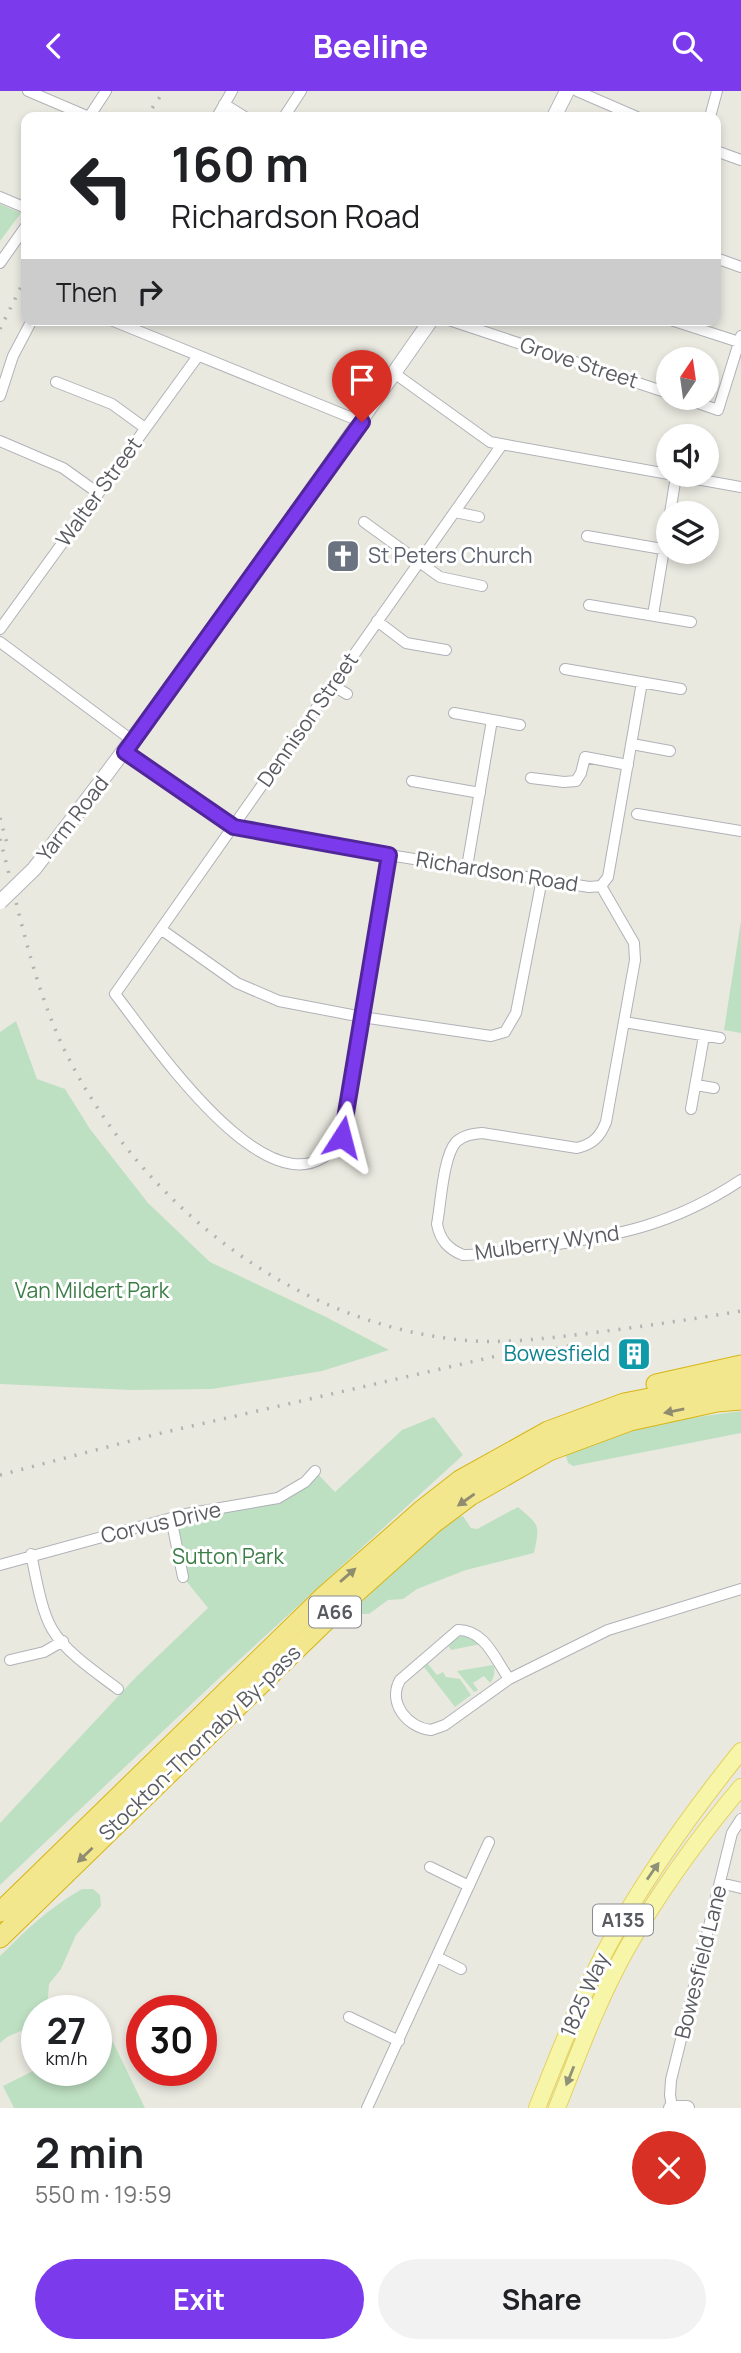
<!DOCTYPE html>
<html lang="en">
<head>
<meta charset="utf-8">
<style>
	:root { --surface:#fff; --page:#f2f2f2; --text:#202124; --muted:#757577; --accent:#7c3aed }
	body { margin:0; font-family:Manrope,sans-serif; background:var(--page); color:var(--text); height:100vh; display:flex; flex-direction:column; font-size:26px; white-space:nowrap }
	* { box-sizing:border-box; margin:0 }
	p { font-size:23px; color:var(--muted) }
	.icon { flex:none; width:38px; height:38px; fill:none; stroke:currentColor; stroke-width:2; stroke-linecap:round; stroke-linejoin:round }
	.map { position:relative; height:2017px; overflow:hidden }
	.sheet { display:flex; flex-direction:column; background:var(--surface); flex:1 }
	.sheet>* { flex:none }
	.guide { position:absolute; left:21px; top:21px; width:700px; height:214px; border-radius:14px; box-shadow:0 4px 10px #0003; background:#fff; color:var(--text); overflow:hidden }
	.needle { width:46px; rotate:13deg }
	.buttons { position:absolute; left:656px; top:256px; display:grid; gap:14px }
	.buttons a { display:grid; place-items:center; width:63px; height:63px; border-radius:50%; background:var(--surface); box-shadow:0 4px 10px #0003; font-size:35px }
	.speed { position:absolute; left:21px; top:1904px; display:flex; gap:14px; font-size:35px; font-weight:700; text-align:center }
	.speed>* { display:grid; place-content:center; width:91px; height:91px; border-radius:50%; background:var(--surface); box-shadow:0 4px 10px #0003; line-height:1 }
	.speed small { font-size:18px; font-weight:400 }
	.speed .limit { border:10px solid #d22; background:#fff; color:#111 }
	.pin { position:absolute; display:grid; place-items:center; width:60px; height:60px; color:#fff; margin:-72px -30px; border-radius:50% 50% 50% 0; rotate:-45deg; box-shadow:0 0 7px #0007 }
	.pin .icon { rotate:45deg }
	.me { position:absolute; width:77px; margin:-38px; rotate:9deg; stroke-linejoin:round; filter:drop-shadow(0 0 5px #0008) }
	.turn { display:flex; align-items:center; gap:24px; height:147px; padding:0 35px; font-size:32px }
	.turn .icon { width:91px; height:91px; stroke-width:2.5 }
	.turn b { display:block; font-size:49px; line-height:60px }
	.then { display:flex; align-items:center; height:66px; padding:0 35px; background:#0003; gap:14px; font-size:26px }
	.round { display:grid; place-items:center; flex:none; width:74px; height:74px; border-radius:37px; background:var(--page) }
	.summary { display:flex; align-items:center; justify-content:space-between; height:119px; padding:0 35px }
	h1 { font-size:42px; font-weight:700; line-height:52px }
	.primary-button { display:flex; gap:14px; margin-top:auto; padding:14px 35px }
	.primary-button a { flex:1; height:80px; border-radius:42px; background:var(--accent); color:#fff; font-size:28px; font-weight:700; line-height:80px; text-align:center }
	.primary-button a+a { background:var(--page); color:var(--text) }
	header { display:flex; justify-content:space-between; align-items:center; height:91px; padding:0 35px; background:var(--accent); color:#fff; font-size:32px; font-weight:700 }
	.map>svg:first-child { display:block }
	.green { fill:#bee0c2 }
	.lines { fill:none; stroke-linecap:round; stroke-linejoin:round }
	.street-casing { stroke:#b0b2b7; stroke-width:12 }
	.secondary-casing { stroke:#b4b5bc; stroke-width:16 }
	.primary-casing { stroke:#e4d15f; stroke-width:18 }
	.highway-casing { stroke:#d7b513; stroke-width:21 }
	.street { stroke:#fff; stroke-width:10 }
	.secondary { stroke:#fff; stroke-width:14 }
	.primary { stroke:#f7f5a8; stroke-width:16 }
	.highway { stroke:#f3e78e; stroke-width:19 }
	.rail { stroke:#b1b2b2; stroke-width:3.5; stroke-dasharray:2 9; stroke-linecap:butt }
	.secondary-bridge-casing { stroke:#b4b5bc; stroke-width:16; stroke-linecap:butt }
	.secondary-bridge { stroke:#fff; stroke-width:14 }
	.oneway { fill:#8f8c70 }
	.oneway2 { fill:#909179 }
	.route-casing { stroke:#51269a; stroke-width:18 }
	.route { stroke:#7c3aed; stroke-width:12 }
	.labels { text-anchor:middle; stroke-width:6; stroke-linejoin:round; paint-order:stroke }
	.shield { fill:#fff; stroke:#8b8c90; stroke-width:2 }
	.shield-label { font-size:19px; font-weight:bold; fill:#595b60 }
	.street-label { font-size:21px; fill:#595b60; stroke:#fff }
	.worship-label { font-size:21px; fill:#5b616d; stroke:#fff; text-anchor:start }
	.park-label { font-size:21px; fill:#3a7d46; stroke:#fff }
	.culture-label { font-size:21px; fill:#0d838f; stroke:#fff; text-anchor:end }
</style>
</head>
<body>
<header><svg class="icon" aria-label="back" viewBox="0 0 24 24"><path d="M15 5l-7 7 7 7"/></svg>Beeline<svg class="icon" aria-label="search" viewBox="0 0 24 24"><circle cx="10" cy="10" r="6"/><path d="M15 15l6 6"/></svg></header>
<div class="map">
<svg width="741" height="2017" viewBox="0 0 741 2017">
	<rect width="100%" height="100%" fill="#eae9e0"/>
	<path class="green" d="M 0,113 L 21,122 L 0,150 Z
		M 741,830 L 741,942 L 724,939 Z
		M 16,930 L 37,988 L 65,998 L 90,1038 L 148,1112 L 210,1171 L 324,1225 L 389,1259 L 322,1280 L 212,1298 L 131,1299 L 0,1293 L 0,941 Z
		M 741,1320 L 741,1342 L 573,1375 L 568,1372 L 566,1365 L 570,1360 L 591,1351 L 675,1329 Z
		M 434,1326 L 463,1364 L 216,1590 L 0,1794 L 0,1732 L 137,1585 L 208,1517 L 183,1486 L 171,1427 L 278,1407 L 315,1380 L 335,1401 L 402,1339 Z
		M 518,1416 C 540,1435 540,1433 534,1462 L 466,1479 L 417,1498 L 403,1508 L 388,1509 L 369,1523 L 357,1523 L 357,1516 L 395,1478 L 454,1427 L 463,1425 L 471,1437 L 477,1438 Z
		M 461,1545 L 467,1545 L 481,1553 L 451,1559 L 447,1553 Z
		M 428,1573 L 437,1584 L 443,1581 L 446,1586 L 460,1588 L 471,1604 L 455,1616 L 424,1576 Z
		M 493,1574 C 496,1580 494,1587 490,1592 L 484,1585 L 473,1592 L 478,1599 L 474,1601 L 457,1580 Z
		M 82,1798 L 93,1798 L 100,1804 L 101,1815 L 76,1844 L 61,1878 L 49,1893 L 47,1920 L 37,1920 L 37,1933 L 7,1946 L 0,1952 L 0,1865 C 26,1839 50,1816 82,1798 Z
		M 109,1943 L 145,2017 L 14,2017 L 3,1995 L 37,1978 L 96,1979 L 96,1949 Z"/>
	<g class="lines">
		<g class="street-casing">
			<path id="street" d="M 28,0 L 89,26
				M 577,0 L 637,26
				M 224,13 L 245,26
				M 89,26 L 106,0
				M 217,26 L 232,0
				M 284,26 L 301,0
				M 710,26 L 717,0
				M 716,60 L 741,69
				M 0,106 L 26,117
				M 716,167 L 741,176
				M 0,172 L 26,135
				M 111,229 L 362,331
				M 449,229 L 668,302
				M 671,229 L 739,251
				M 394,282 L 490,351 L 741,396
				M 56,291 L 112,313 L 145,337
				M 0,305 L 13,265 L 32,229
				M 681,306 L 718,319 L 741,245
				M 0,350 L 63,377 L 98,402
				M 455,421 L 479,426
				M 670,422 L 676,385
				M 364,431 L 440,486 L 482,495
				M 587,445 L 668,459
				M 682,460 L 702,463
				M 589,514 L 691,531
				M 653,524 L 668,434
				M 377,530 L 406,552 L 446,559
				M 0,538 L 198,265
				M 0,551 L 133,650
				M 565,578 L 681,598
				M 332,594 L 347,603
				M 454,622 L 520,634
				M 632,653 L 670,660
				M 125,661 L 234,736 L 389,764 L 589,796 L 601,795
				M 531,687 L 564,691 L 576,690 L 581,682 L 585,666 L 628,674
				M 412,690 L 480,702
				M 637,723 L 741,740
				M 389,764 L 342,1046 C 281,1145 150,947 115,903 L 501,355
				M 467,776 L 492,629
				M 601,795 L 634,852 L 635,869 L 606,1031 C 600,1046 593,1053 577,1057 L 482,1042 C 472,1043 464,1044 456,1051 C 443,1066 441,1112 437,1133 C 440,1149 448,1158 463,1164 C 488,1164 513,1159 538,1156 C 617,1145 674,1134 741,1089
				M 601,795 L 608,786 L 642,591
				M 162,839 L 237,892 L 279,910 L 362,926 L 491,945 L 505,941 L 516,922 L 542,788
				M 624,931 L 720,947
				M 696,994 L 714,997
				M 691,1018 L 704,945
				M 171,1427 L 183,1486
				M 31,1463 C 36,1486 41,1519 52,1538 C 66,1562 97,1582 118,1598
				M 0,1474 L 186,1423 L 278,1407 L 305,1391 L 315,1380
				M 10,1569 L 44,1561 L 63,1550
				M 509,1588 C 495,1568 485,1539 458,1539 L 400,1589 C 387,1612 408,1637 431,1639 L 445,1634 L 509,1588 L 608,1539 L 741,1498
				M 430,1776 L 469,1795
				M 720,1792 L 741,1797
				M 437,1866 L 461,1878
				M 349,1926 L 399,1950
				M 672,2016 L 670,2004 L 671,1989 L 732,1742 L 741,1728
				M 367,2017 L 489,1751"/>
		</g>
		<g class="secondary-casing">
			<path id="secondary" d="M 554,26 L 567,0
				M 34,778 C 173,599 302,414 431,229
				M 671,2017 L 687,2017"/>
		</g>
		<g class="primary-casing">
			<path id="primary" d="M 537,2017 C 559,1962 580,1907 608,1855 C 645,1786 692,1721 741,1660
				M 557,2017 C 578,1964 598,1909 626,1859 C 659,1801 698,1747 741,1696"/>
		</g>
		<g class="highway-casing">
			<path id="highway" d="M 656,1293 L 741,1274
				M 0,1821 L 322,1507 L 423,1418 L 460,1389 L 548,1340 L 624,1312 L 715,1294 L 741,1292
				M 0,1847 L 338,1518 L 434,1432 L 470,1405 L 549,1360 L 630,1330 L 717,1311 L 741,1309"/>
		</g>
		<use href="#street" class="street"/>
		<use href="#secondary" class="secondary"/>
		<use href="#primary" class="primary"/>
		<use href="#highway" class="highway"/>
		<path class="rail" d="M 146,26 L 164,0
			M 0,238 L 26,186
			M 0,727 L 8,756
			M 0,748 C 19,819 33,894 65,960 C 141,1115 299,1238 474,1250 C 511,1252 547,1247 584,1243 C 637,1236 689,1229 741,1220
			M 524,1265 L 586,1251
			M 0,1384 L 157,1343 L 532,1257"/>
		<g class="secondary-bridge-casing">
			<path id="secondary-bridge" d="M 0,811 L 34,778"/>
		</g>
		<use href="#secondary-bridge" class="secondary-bridge"/>
	</g>
	<defs><path id="oneway-solid" d="M-6-.8H1V-3.2L6.5 0L1 3.2V.8H-6Z" transform="scale(1.75)"/></defs>
	<g class="oneway">
		<use href="#oneway-solid" transform="translate(674 1320) rotate(168)"/>
		<use href="#oneway-solid" transform="translate(466 1409) rotate(145)"/>
		<use href="#oneway-solid" transform="translate(348 1484) rotate(-41)"/>
		<use href="#oneway-solid" transform="translate(85 1764) rotate(136)"/>
	</g>
	<g class="oneway2">
		<use href="#oneway-solid" transform="translate(653 1780) rotate(-55)"/>
		<use href="#oneway-solid" transform="translate(570 1985) rotate(112)"/>
	</g>
	<g class="lines">
		<g class="route-casing">
			<path id="route" d="M 342,1046 L 389,764 L 234,736 L 125,661 L 362,331"/>
		</g>
		<use href="#route" class="route"/>
	</g>
	<defs>
		<g id="church-square" transform="scale(1.75)"><rect x="-9" y="-9" width="18" height="18" rx="4" fill="#6b7280" stroke="#fff"/><path d="M-1.2-6h2.4v3.5h3.3v2.4h-3.3V6h-2.4V-.1h-3.3v-2.4h3.3Z" fill="#fff"/></g>
		<g id="building-square" transform="scale(1.75)"><rect x="-9" y="-9" width="18" height="18" rx="4" fill="#0f9aa8" stroke="#fff"/><path d="M-4-6H4V6H1V3H-1V6H-4ZM-2.5-4.3h1.7v1.8h-1.7ZM.8-4.3h1.7v1.8H.8ZM-2.5-1h1.7V.8h-1.7ZM.8-1h1.7V.8H.8Z" fill="#fff"/></g>
	</defs>
	<g fill-rule="evenodd">
		<use href="#church-square" x="343" y="465"/>
		<use href="#building-square" x="634" y="1263"/>
	</g>
	<g class="labels">
		<g class="shield">
			<rect x="309" y="1505.5" width="52" height="31" rx="5"/>
			<rect x="593" y="1813.5" width="60" height="31" rx="5"/>
		</g>
		<g class="shield-label">
			<text x="335" y="1528">A66</text>
			<text x="623" y="1836">A135</text>
		</g>
		<g class="street-label">
			<text transform="translate(579 272) rotate(18)" y="7">Grove Street</text>
			<text transform="translate(99 401) rotate(-54)" y="7">Walter Street</text>
			<text transform="translate(308 629) rotate(-55)" y="7">Dennison Street</text>
			<text transform="translate(73 728) rotate(-52)" y="7">Yarm Road</text>
			<text transform="translate(497 781) rotate(9)" y="7">Richardson Road</text>
			<text transform="translate(547 1152) rotate(-8)" y="7">Mulberry Wynd</text>
			<text transform="translate(161 1432) rotate(-13)" y="7">Corvus Drive</text>
			<text transform="translate(200 1652) rotate(-44)" y="7">Stockton-Thornaby By-pass</text>
			<text transform="translate(701 1871) rotate(-76)" y="7">Bowesfield Lane</text>
			<text transform="translate(585 1904) rotate(-66)" y="7">1825 Way</text>
		</g>
		<g class="worship-label">
			<text x="368" y="472">St Peters Church</text>
		</g>
		<g class="park-label">
			<text x="92" y="1207">Van Mildert Park</text>
			<text x="228" y="1473">Sutton Park</text>
		</g>
		<g class="culture-label">
			<text x="610" y="1270">Bowesfield</text>
		</g>
	</g>
</svg>
<div class="buttons">
<a><svg class="needle" viewBox="-14 -14 28 28"><path d="M0-13l5 13h-10z" fill="#e53935"/><path d="M0 13l5-13h-10z" fill="#757577"/></svg></a>
<a><svg class="icon" aria-label="sound" viewBox="0 0 24 24"><path d="M4 9h4l5-4v14l-5-4H4zM17 9q2 3 0 6"/></svg></a>
<a><svg class="icon" aria-label="layers" viewBox="0 0 24 24"><path d="M12 4l9 5-9 5-9-5zM3 14l9 5 9-5"/></svg></a>
</div>
<div class="speed"><div>27<small>km/h</small></div><div class="limit">30</div></div>
<div class="pin" style="left:362px;top:331px;background:#d93025"><svg class="icon" aria-label="arrive" viewBox="0 0 24 24"><path d="M6 21V4h12l-3 4 3 4H6"/></svg></div>
<svg class="me" style="left:342px;top:1046px" viewBox="-20 -20 40 40"><path d="M0-17L14 15 0 8-14 15z" fill="#7c3aed" stroke="#fff" stroke-width="4"/></svg>
<div class="guide">
<div class="turn"><svg class="icon" aria-label="left" viewBox="0 0 24 24"><path d="M17 20v-9H6M10 6l-5 5 5 5"/></svg><div><b>160 m</b>Richardson Road</div></div>
<div class="then">Then<svg class="icon" aria-label="right" viewBox="0 0 24 24"><path d="M7 20v-9h11M14 6l5 5-5 5"/></svg></div>
</div>
</div>
<section class="sheet">
<div class="summary"><div><h1>2 min</h1><p>550 m · 19:59</p></div><a class="round" style="background:#d93025;color:#fff"><svg class="icon" aria-label="close" viewBox="0 0 24 24"><path d="M6 6l12 12M18 6L6 18"/></svg></a></div>
<div class="primary-button"><a>Exit</a><a>Share</a></div>
</section>
</body>
</html>
